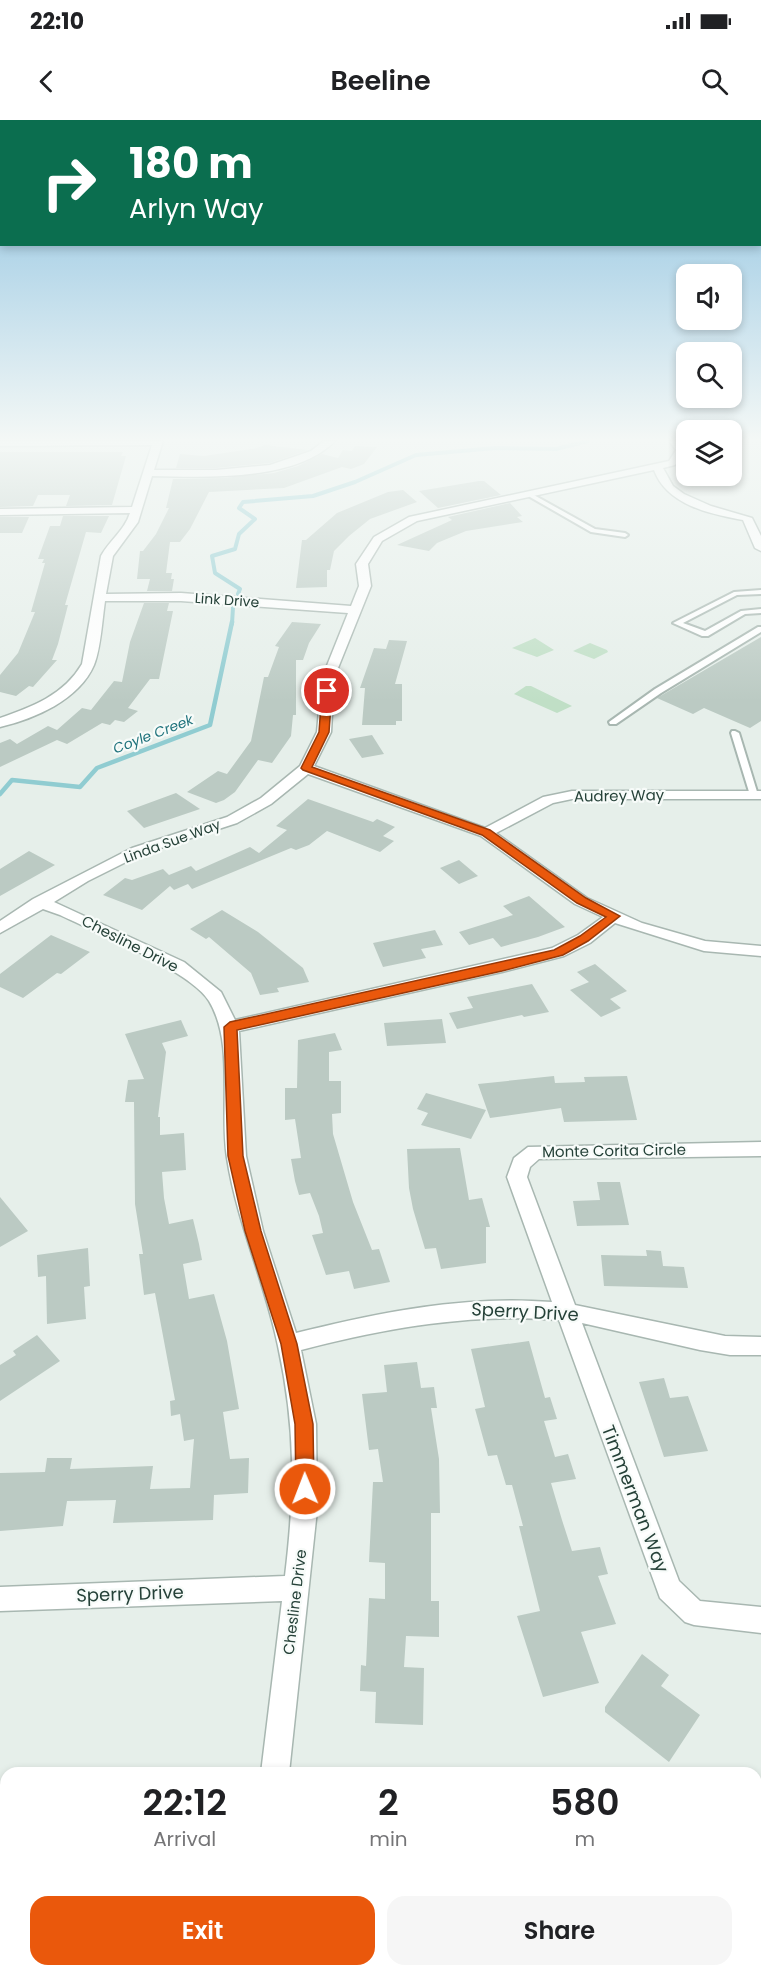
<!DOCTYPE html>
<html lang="en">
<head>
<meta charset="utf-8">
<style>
	:root { --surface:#fff; --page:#f6f6f6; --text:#202124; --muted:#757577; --accent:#ea580c }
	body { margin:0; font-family:Poppins,sans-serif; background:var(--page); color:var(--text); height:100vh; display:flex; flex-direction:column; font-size:22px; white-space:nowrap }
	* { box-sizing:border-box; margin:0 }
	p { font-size:20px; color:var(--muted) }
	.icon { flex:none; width:33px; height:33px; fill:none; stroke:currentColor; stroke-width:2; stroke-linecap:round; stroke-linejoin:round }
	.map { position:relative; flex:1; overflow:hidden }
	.details { position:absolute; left:0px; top:1647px; width:762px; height:210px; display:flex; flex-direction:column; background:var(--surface); border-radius:18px 18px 0 0; box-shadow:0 3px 9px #0003 }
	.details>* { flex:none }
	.banner { position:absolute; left:0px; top:0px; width:762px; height:126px; box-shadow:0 3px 9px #0003; background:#0b6e4f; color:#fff; overflow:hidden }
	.tools { position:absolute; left:676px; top:144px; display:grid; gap:12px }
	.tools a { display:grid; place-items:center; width:66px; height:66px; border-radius:12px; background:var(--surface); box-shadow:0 3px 9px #0003; font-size:30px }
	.pin { position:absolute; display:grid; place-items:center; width:51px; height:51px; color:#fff; margin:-26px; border:3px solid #fff; border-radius:50%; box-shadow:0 2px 6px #0007 }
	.me { position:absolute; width:66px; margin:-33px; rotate:359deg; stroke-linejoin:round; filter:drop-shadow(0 0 4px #0008) }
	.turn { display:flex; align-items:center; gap:21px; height:126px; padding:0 30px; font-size:27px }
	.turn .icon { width:78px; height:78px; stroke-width:2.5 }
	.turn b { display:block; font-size:42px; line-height:51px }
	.eta { display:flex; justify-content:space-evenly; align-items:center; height:102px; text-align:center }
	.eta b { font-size:36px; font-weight:600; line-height:42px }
	.action { display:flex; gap:12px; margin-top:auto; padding:12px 30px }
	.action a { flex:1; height:69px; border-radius:18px; background:var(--accent); color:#fff; font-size:24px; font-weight:600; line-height:69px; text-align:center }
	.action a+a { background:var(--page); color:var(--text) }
	.status { display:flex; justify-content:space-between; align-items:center; height:42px; padding:0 30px; background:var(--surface); direction:ltr }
	.status svg { height:16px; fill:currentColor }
	header { display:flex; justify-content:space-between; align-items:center; height:78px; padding:0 30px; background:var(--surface); font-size:27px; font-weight:600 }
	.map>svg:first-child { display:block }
	.green { fill:#c0dfc6 }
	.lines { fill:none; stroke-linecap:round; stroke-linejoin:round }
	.stream-far1 { stroke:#90ccd1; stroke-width:4 }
	.stream { stroke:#90ccd1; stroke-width:4.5 }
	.building { fill:#bbcac3 }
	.lane-casing { stroke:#a8b7b1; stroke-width:4 }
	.street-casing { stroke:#a8b7b1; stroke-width:3 }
	.lane { fill:#fff; fill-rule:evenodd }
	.street { fill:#fff; fill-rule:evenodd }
	.route { fill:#ea580c; stroke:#983908; stroke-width:1.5 }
	.labels { text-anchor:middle; stroke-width:4.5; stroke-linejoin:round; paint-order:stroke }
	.far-street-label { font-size:14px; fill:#254138; stroke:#f7fbf9 }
	.far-water-label { font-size:14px; font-style:italic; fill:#20737c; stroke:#f7fbf9 }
	.street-label { font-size:15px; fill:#254138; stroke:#f7fbf9 }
	.near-street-label { font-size:18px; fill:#254138; stroke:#f7fbf9 }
</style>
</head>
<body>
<div class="status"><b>22:10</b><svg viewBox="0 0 49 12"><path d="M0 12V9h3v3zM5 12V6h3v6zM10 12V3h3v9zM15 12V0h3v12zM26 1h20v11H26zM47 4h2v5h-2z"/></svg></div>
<header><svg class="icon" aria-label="back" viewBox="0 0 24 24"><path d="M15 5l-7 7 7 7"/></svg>Beeline<svg class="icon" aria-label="search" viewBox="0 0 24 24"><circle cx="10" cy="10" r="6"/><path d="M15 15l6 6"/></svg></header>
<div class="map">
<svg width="761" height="1857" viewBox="0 0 761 1857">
	<rect width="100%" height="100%" fill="#e6efea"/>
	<path class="green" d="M 535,518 L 554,530 L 537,537 L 512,528 Z
		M 590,523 L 607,530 L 608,532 L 594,539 L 573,531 Z
		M 526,566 L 531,566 L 572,586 L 557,593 L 514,574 Z"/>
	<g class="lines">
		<path class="stream-far1" d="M 238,474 L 240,469 L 215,453 L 212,436 L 235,429 L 239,414 L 255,399 L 239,388 L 243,382 L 313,376 L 355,362 L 416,335 L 495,328 L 556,329 L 588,321
			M 232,504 L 233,487"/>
		<path class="stream" d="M 0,674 L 12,660 L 80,667 L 97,648 L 210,605 L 232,502"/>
	</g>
	<path class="building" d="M 265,325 L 308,330 L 270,343 L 216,348 L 176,348 L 180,334 L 204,336 L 257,328 Z
		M 355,326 L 377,327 L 364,344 L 351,349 L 342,347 L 284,368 L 209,372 L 190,409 L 180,422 L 170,422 L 166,453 L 172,453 L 171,459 L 174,459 L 172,471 L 147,471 L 150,459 L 137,459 L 140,431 L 143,431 L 156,414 L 169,388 L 166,388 L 173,359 L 223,358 L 274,353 L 298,346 L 322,334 L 338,338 L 343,330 L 352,331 Z
		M 0,332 L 123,332 L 121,336 L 126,336 L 112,385 L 66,386 L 70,375 L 38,375 L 33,386 L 0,387 Z
		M 479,361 L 484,361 L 501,375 L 438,388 L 419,371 Z
		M 403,370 L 417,382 L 370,399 L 349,416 L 334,431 L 330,450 L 327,450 L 327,467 L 296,468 L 302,420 L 306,420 L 337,393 L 388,372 Z
		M 510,383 L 522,396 L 517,397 L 523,402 L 466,411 L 437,423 L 429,431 L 397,425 L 452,400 L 448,397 Z
		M 63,396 L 109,396 L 101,413 L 86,412 L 65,485 L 68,485 L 58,524 L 52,540 L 57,540 L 33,567 L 29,566 L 16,576 L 0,572 L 0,555 L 18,533 L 35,492 L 31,492 L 45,443 L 42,443 L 44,439 L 38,439 L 50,406 L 60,406 Z
		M 0,397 L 29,397 L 22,413 L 0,413 Z
		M 144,483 L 169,483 L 167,491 L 173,491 L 159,559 L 150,559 L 128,588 L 138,591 L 124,602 L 115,600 L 110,605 L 102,603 L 67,624 L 57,620 L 0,647 L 0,623 L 10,619 L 17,624 L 48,606 L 57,610 L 82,588 L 91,590 L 114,561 L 122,562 L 130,522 Z
		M 292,502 L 321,504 L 309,523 L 303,540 L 296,540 L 296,595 L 293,595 L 291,616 L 272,643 L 258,640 L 235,672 L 224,680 L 216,683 L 187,672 L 218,651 L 227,654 L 251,621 L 264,557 L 268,557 L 279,527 L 275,526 Z
		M 761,517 L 761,601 L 750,608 L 704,588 L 693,594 L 657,578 Z
		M 389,520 L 407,521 L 395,564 L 402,564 L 402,601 L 396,601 L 396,605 L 362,605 L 365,568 L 360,568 L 374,528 L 386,529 Z
		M 372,615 L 384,634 L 362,638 L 349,619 Z
		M 176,673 L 200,689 L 144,708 L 127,691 Z
		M 308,679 L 373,702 L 377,699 L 395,707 L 383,716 L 394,721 L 380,732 L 327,711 L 309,725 L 296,730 L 291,728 L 192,769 L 188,764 L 174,770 L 170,766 L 142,790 L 103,775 L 125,758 L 132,760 L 163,749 L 169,755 L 191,746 L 196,751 L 250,727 L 259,733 L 287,710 L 276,706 Z
		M 29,731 L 55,745 L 0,776 L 0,749 Z
		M 459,740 L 478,756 L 459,764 L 440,748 Z
		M 529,776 L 565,807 L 538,817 L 501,827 L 493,818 L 469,825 L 459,812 L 513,795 L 503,786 Z
		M 222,790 L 258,812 L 303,848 L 309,862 L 277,868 L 279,872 L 260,875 L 251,853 L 209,817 L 206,819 L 190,809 Z
		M 435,810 L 443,825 L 421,829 L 426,838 L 383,847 L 373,823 Z
		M 51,815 L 90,832 L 61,854 L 57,853 L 23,878 L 0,867 L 0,854 Z
		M 595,844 L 627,871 L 610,879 L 621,888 L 601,897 L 570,870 L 589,862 L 577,852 Z
		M 532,864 L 549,892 L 524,897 L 522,895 L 457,909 L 449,893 L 473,888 L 467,877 Z
		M 442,899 L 446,923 L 387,926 L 384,903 Z
		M 181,900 L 188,916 L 162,923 L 166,932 L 158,997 L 160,997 L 160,1015 L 184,1013 L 186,1050 L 162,1052 L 164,1078 L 169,1104 L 193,1099 L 199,1124 L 202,1140 L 183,1144 L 189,1179 L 214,1174 L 227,1221 L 239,1289 L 223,1292 L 230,1339 L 249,1338 L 248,1373 L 214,1375 L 213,1400 L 113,1403 L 116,1380 L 67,1381 L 63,1406 L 0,1411 L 0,1353 L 45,1352 L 47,1338 L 72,1338 L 70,1349 L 153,1346 L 150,1369 L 190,1368 L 194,1319 L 184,1321 L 180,1294 L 171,1296 L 170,1281 L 175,1280 L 155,1173 L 144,1175 L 139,1134 L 143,1134 L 135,1084 L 134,982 L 125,982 L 128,960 L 144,959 L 125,914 Z
		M 335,913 L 342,930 L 329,932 L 329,961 L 341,961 L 341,993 L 332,994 L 333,1014 L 353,1082 L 372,1130 L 379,1129 L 390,1162 L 354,1169 L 349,1151 L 326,1155 L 312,1115 L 323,1113 L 319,1096 L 310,1073 L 299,1075 L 295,1061 L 291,1039 L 301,1038 L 295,999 L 285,1000 L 285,968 L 297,968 L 298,920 Z
		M 554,956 L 555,963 L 585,962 L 584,957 L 627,956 L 637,1000 L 564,1002 L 561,988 L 490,998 L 478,964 Z
		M 426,973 L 486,990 L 471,1019 L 421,1005 L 428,993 L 417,989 Z
		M 460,1028 L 469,1080 L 482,1078 L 490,1107 L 486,1107 L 486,1143 L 441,1149 L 436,1128 L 425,1129 L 413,1089 L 409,1068 L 407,1029 Z
		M 597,1062 L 620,1062 L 629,1105 L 577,1106 L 573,1081 L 600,1080 Z
		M 0,1077 L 28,1111 L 0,1127 Z
		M 88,1128 L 90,1166 L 84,1167 L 86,1199 L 47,1204 L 46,1156 L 38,1157 L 37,1135 Z
		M 646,1130 L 661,1131 L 663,1146 L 684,1147 L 688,1168 L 604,1166 L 601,1135 L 647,1136 Z
		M 37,1215 L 60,1241 L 0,1281 L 0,1245 L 16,1235 L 13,1231 Z
		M 529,1221 L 545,1278 L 550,1277 L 557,1299 L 544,1301 L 555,1337 L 568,1334 L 576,1359 L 551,1363 L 562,1400 L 572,1431 L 600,1427 L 608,1454 L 598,1456 L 616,1504 L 581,1512 L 599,1563 L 543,1577 L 517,1496 L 540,1491 L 519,1406 L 523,1406 L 512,1365 L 506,1365 L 497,1335 L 488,1336 L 475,1289 L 485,1287 L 471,1229 Z
		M 417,1242 L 421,1268 L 434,1267 L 437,1288 L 431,1288 L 439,1339 L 440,1393 L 431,1393 L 431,1481 L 439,1481 L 439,1517 L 406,1516 L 404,1547 L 424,1548 L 423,1605 L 375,1603 L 376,1572 L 360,1571 L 361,1545 L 366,1546 L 369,1478 L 385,1479 L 385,1443 L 369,1442 L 373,1362 L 383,1362 L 378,1329 L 369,1330 L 362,1274 L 387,1272 L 384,1245 Z
		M 664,1258 L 670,1278 L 688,1276 L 708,1331 L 664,1337 L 639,1262 Z
		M 642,1534 L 669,1555 L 661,1566 L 700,1595 L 669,1642 L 605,1592 L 605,1587 Z"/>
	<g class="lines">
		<g class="lane-casing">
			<path id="lane" d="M 532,374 L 595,409 L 625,413 L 628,415 L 625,417 L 591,412 L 530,377 L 530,375 Z
				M 761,470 L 761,474 L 737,475 L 683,503 L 705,511 L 741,491 L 761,489 L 761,493 L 745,494 L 708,516 L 702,516 L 673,503 L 734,472 Z
				M 758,507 L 761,507 L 761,512 L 661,573 L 616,604 L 610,604 L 609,602 L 655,569 Z
				M 732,611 L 735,611 L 739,613 L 758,675 L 757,677 L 751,677 L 750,675 L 731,613 Z"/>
		</g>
		<g class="street-casing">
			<path id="street" d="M 0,321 L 163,321 L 154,350 L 216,350 L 270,345 L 311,331 L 324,321 L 335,321 C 295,362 205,357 152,356 L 138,402 L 113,436 L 106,474 L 181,473 L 351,486 L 359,466 L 356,444 L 374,417 L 409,397 L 669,341 L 676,330 L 669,321 L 679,321 L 686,330 L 675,345 L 663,348 L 673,366 L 684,374 L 711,386 L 752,398 L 761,416 L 761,431 L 755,428 L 743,400 C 710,394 667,385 654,350 L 417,401 L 382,421 L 368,444 L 371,466 L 334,558 L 331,612 L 314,646 L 485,708 L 543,677 L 572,671 L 761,671 L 761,679 L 572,679 L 553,683 L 496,713 L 587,778 L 642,803 L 705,821 L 761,826 L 761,836 L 704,831 L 615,803 L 590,823 L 564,836 L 502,852 L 239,911 L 246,1036 L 263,1111 L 296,1213 C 381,1192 465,1175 552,1182 L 507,1057 L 514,1038 L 528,1027 L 761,1022 L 761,1036 L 539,1039 L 530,1047 L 527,1057 L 575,1185 L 725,1216 L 761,1217 L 761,1235 L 730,1235 L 700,1230 L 582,1203 L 679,1461 L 700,1481 L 761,1487 L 761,1513 L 694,1505 L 685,1502 L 660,1478 L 559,1200 C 471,1193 386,1208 301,1230 L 316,1304 L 317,1390 L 289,1653 L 261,1653 L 282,1481 L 0,1491 L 0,1467 L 285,1456 C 295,1373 296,1309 278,1226 C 265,1162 237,1103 227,1038 C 219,989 235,924 209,881 C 191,851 95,812 60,795 L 43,789 L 0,813 L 0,801 L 33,779 L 132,728 L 227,697 L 261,678 L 300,646 L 317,612 L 322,558 L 348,493 L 181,481 L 105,481 C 102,501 101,527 94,545 C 79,580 34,599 0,607 L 0,598 C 32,587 64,575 82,544 L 101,436 C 109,421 125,410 130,393 L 0,395 L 0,389 L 132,387 L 152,325 L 0,326 ZM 308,654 L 481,716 L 575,784 L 603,797 L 578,815 L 552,828 L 235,900 L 221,872 L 184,842 L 54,782 L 88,761 L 142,734 L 237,703 L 271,684 Z
				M 238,1851 L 268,1851 L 268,1857 L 238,1857 Z
				M 614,1851 L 667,1851 L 669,1857 L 616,1857 Z"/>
		</g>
		<use href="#lane" class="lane"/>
		<use href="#street" class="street"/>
	</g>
	<linearGradient id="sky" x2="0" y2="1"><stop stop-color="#85bedf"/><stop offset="0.55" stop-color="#f4f8f6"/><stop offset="1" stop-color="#f4f8f6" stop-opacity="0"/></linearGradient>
	<rect width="761" height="581" fill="url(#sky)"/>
	<path class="route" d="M 327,568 L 332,571 L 329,612 L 312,647 L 490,710 L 586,778 L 620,796 L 588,821 L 563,835 L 502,851 L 237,910 L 243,1036 L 261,1111 L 297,1224 L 313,1304 L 314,1369 L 311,1375 L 305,1377 L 298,1375 L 296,1369 L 295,1304 L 281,1224 L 245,1111 L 228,1036 L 224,907 L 230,902 L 554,830 L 580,816 L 606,797 L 577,783 L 482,715 L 303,650 L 301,648 L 319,612 L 322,571 Z"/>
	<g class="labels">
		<g class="far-street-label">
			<text transform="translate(227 480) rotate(4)" y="5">Link Drive</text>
			<text transform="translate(172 721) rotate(-20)" y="5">Linda Sue Way</text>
		</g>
		<g class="far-water-label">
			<text transform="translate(153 614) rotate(-21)" y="5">Coyle Creek</text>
		</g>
		<g class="street-label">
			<text transform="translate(619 676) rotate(-1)" y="5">Audrey Way</text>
			<text transform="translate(130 824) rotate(27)" y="5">Chesline Drive</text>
			<text transform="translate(614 1031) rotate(-1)" y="5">Monte Corita Circle</text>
			<text transform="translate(295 1482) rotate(-83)" y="5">Chesline Drive</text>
		</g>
		<g class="near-street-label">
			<text transform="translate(525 1192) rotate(3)" y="6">Sperry Drive</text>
			<text transform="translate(635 1379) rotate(69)" y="6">Timmerman Way</text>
			<text transform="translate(130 1474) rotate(-2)" y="6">Sperry Drive</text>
		</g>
	</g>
</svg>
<div class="tools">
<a><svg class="icon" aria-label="sound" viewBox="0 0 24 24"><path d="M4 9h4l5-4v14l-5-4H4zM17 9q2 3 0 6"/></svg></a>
<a><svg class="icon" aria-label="search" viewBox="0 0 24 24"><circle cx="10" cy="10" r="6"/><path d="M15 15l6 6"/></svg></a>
<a><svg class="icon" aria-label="layers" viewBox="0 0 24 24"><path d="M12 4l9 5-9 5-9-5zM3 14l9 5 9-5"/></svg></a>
</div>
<div class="pin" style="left:327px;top:571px;background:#d93025"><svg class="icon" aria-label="arrive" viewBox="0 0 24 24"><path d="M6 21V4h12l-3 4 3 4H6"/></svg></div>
<svg class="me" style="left:305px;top:1369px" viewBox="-20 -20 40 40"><circle r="17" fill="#ea580c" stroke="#fff" stroke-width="3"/><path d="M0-11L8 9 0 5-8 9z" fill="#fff"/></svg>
<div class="banner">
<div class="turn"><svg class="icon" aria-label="right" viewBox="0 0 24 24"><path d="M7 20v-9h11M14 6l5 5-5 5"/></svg><div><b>180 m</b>Arlyn Way</div></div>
</div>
<section class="details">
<div class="eta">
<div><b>22:12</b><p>Arrival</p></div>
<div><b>2</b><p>min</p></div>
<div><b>580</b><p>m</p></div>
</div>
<div class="action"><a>Exit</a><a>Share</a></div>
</section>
</div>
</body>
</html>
